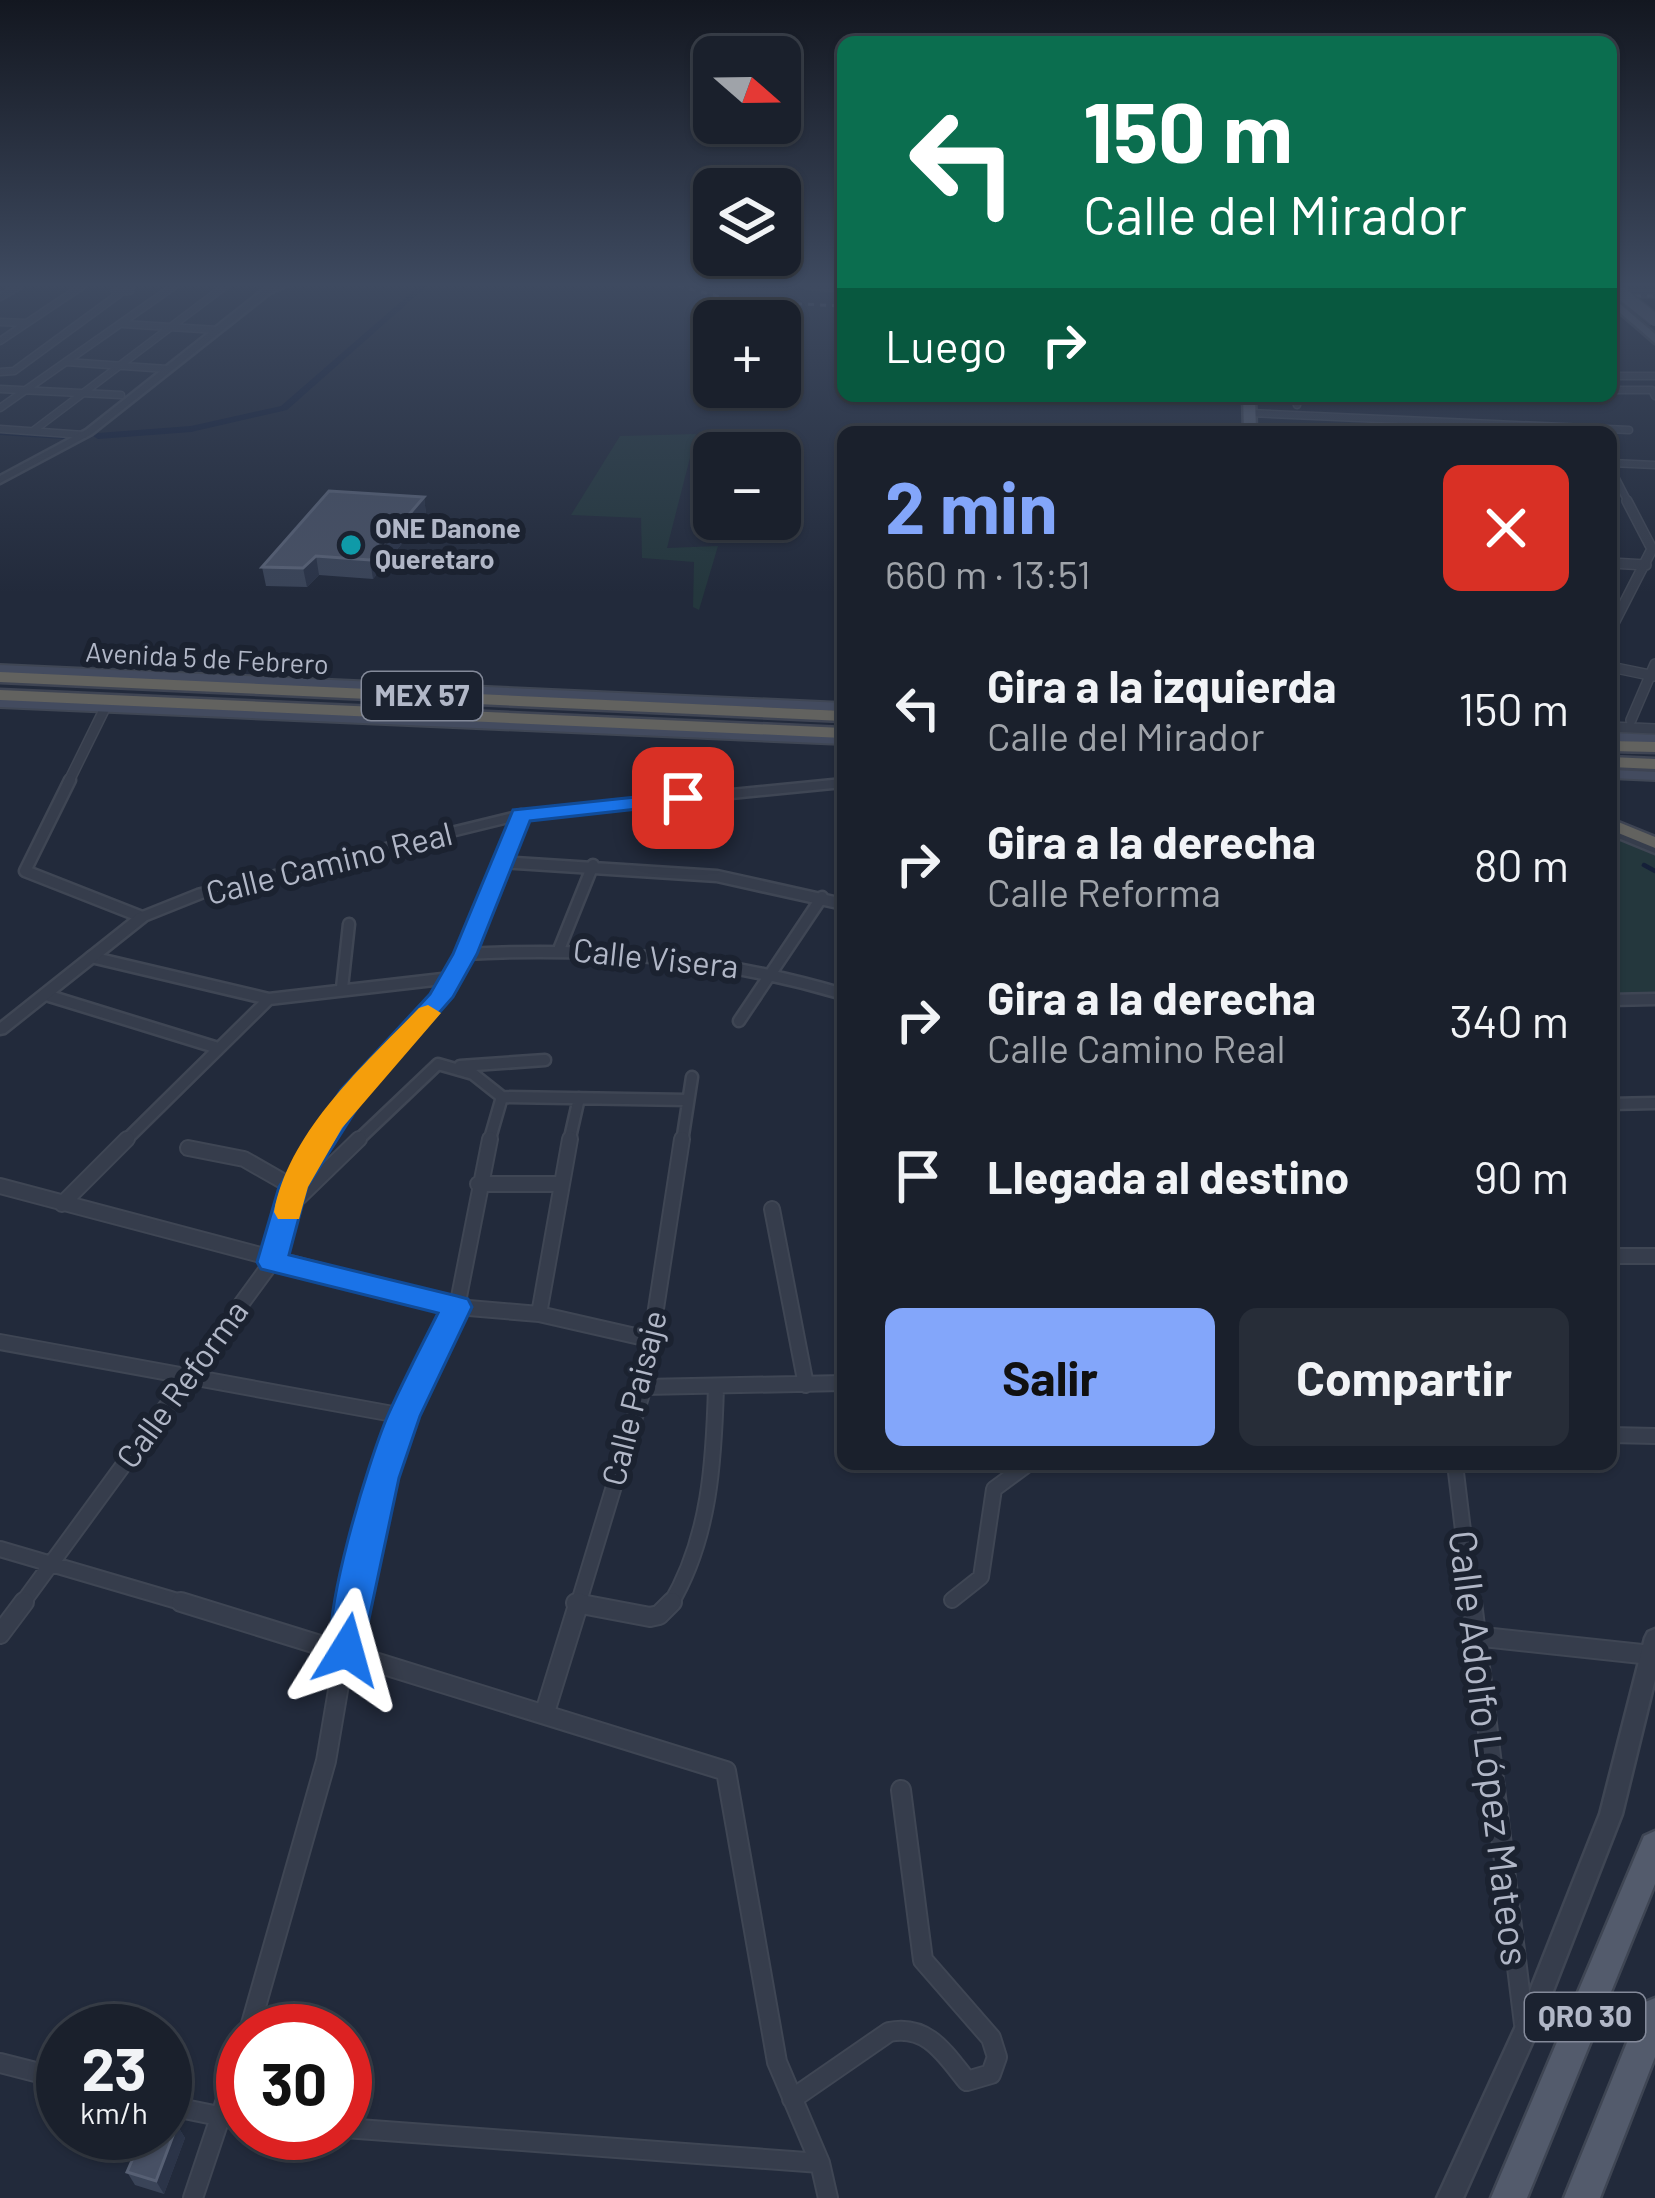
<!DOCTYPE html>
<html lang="es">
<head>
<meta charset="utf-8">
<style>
	:root { --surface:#1a202c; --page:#272d38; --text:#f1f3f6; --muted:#9fa3a9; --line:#383e48; --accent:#83a6fa }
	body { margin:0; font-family:Barlow,sans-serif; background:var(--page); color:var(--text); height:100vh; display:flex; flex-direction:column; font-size:45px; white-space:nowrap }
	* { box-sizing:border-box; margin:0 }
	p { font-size:39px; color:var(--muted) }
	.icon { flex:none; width:66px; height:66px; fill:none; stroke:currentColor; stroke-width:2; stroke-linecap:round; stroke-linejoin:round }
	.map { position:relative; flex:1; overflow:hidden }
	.sheet { position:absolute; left:837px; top:426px; width:780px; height:1044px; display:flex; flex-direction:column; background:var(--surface); border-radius:18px; box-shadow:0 3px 9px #0004,0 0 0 3px var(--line) }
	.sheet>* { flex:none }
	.guide { position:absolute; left:837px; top:36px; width:780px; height:366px; border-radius:18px; box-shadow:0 3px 9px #0004,0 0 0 3px var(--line); background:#0b6e4f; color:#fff; overflow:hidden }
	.needle { width:78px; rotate:110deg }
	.controls { position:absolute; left:693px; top:36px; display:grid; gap:24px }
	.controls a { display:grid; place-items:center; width:108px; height:108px; border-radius:18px; background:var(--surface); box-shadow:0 3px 9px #0004,0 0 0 3px var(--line); font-size:60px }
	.speed { position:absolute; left:36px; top:2004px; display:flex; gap:24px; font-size:60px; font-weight:700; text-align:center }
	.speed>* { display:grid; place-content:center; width:156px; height:156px; border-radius:50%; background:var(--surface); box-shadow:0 3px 9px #0004,0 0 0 3px var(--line); line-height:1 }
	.speed small { font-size:30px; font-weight:400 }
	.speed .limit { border:18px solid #d22; background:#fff; color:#111 }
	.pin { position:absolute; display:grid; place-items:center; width:102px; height:102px; color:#fff; margin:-51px; border-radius:24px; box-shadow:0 6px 18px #0006 }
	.me { position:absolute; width:132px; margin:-66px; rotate:8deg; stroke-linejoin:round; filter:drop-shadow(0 0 9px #0008) }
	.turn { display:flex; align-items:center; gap:42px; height:252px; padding:0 48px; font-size:54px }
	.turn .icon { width:156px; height:156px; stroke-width:2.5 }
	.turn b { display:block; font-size:84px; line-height:102px }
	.then { display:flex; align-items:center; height:114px; padding:0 48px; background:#0003; gap:24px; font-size:45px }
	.round { display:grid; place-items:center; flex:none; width:126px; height:126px; border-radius:18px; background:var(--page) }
	.headline { display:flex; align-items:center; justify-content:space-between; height:204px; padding:0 48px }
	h1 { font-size:72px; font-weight:700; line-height:90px; color:var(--accent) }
	.action { display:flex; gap:24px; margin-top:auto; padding:24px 48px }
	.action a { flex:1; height:138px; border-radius:18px; background:var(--accent); color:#111; font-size:48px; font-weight:700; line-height:138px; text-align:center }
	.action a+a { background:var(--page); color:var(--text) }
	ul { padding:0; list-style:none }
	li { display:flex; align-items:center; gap:36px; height:156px; padding:0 48px }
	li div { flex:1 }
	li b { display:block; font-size:45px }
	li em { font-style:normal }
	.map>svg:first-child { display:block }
	.green { fill:#24373d }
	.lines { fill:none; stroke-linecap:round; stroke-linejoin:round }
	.stream { stroke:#152039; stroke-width:4.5 }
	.canal { fill:#152039; fill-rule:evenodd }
	.minor-far4-casing { stroke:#3f4654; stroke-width:9 }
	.minor-far3-casing { stroke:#3f4654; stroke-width:12 }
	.minor-far2-casing { stroke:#3f4654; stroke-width:15 }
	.minor-far1-casing { stroke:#3f4654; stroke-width:18 }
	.minor-casing { stroke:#3f4654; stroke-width:22 }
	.tertiary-casing { stroke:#3f4654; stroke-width:5 }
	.secondary-casing { stroke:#3f4654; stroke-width:4 }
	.primary-casing { stroke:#3f4654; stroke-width:5 }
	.trunk-casing { stroke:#3e4453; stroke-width:5 }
	.minor-far4 { stroke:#363d4c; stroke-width:6 }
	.minor-far3 { stroke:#363d4c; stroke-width:9 }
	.minor-far2 { stroke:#363d4c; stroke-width:10 }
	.minor-far1 { stroke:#363d4c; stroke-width:14 }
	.minor { stroke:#363d4c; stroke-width:18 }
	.tertiary { fill:#363d4c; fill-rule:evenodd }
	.secondary { fill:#434b5f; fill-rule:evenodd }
	.primary { fill:#535b6c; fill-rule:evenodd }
	.trunk { fill:#62625f; fill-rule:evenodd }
	.rail { stroke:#576073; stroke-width:3; stroke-dasharray:6 6; stroke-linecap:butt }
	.primary-bridge-casing { stroke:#3f4654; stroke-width:15; stroke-linecap:butt }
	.primary-bridge { stroke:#535b6c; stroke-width:12 }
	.wall { fill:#3a4458 }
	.shaded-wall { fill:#2b3448 }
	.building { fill:#475064; stroke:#576074; stroke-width:3 }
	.route { fill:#1a73e8; stroke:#114b97; stroke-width:3 }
	.slow { fill:#f59e0b }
	.culture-dot { fill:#0f9aa8; stroke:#1b2230; stroke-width:4.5 }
	.labels { text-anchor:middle; stroke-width:12; stroke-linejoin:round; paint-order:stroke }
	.far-poi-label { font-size:27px; font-weight:bold; fill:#b1b7c7; stroke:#1b2230; text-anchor:start }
	.far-street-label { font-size:27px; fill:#b1b7c7; stroke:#1b2230 }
	.shield { fill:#1b2230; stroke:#848a9a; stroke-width:3 }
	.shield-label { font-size:30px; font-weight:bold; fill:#b1b7c7 }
	.street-label { font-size:33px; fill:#b1b7c7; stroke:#1b2230 }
	.near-street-label { font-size:39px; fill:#b1b7c7; stroke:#1b2230 }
</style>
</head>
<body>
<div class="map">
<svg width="1655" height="2198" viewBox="0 0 1655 2198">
	<rect width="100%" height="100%" fill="#222a3b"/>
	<path class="green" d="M 696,434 L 667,548 L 718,546 L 699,610 L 693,607 L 694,562 L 642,558 L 641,518 L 571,515 L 620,436 Z
		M 1611,835 L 1655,855 L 1655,1002 L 1611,1002 Z"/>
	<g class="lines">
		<path class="stream" d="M 1644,865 L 1655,871"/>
		<path class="canal" d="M 419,286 L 427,286 L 287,410 L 191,432 L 98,439 L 93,436 L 98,433 L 191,426 L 281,406 Z
			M 761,286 L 843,288 L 843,292 L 765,288 Z
			M 0,429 L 78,434 L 83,437 L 78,440 L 0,435 Z"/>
		<g class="minor-far4-casing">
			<path id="minor-far4" d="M 126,290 L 130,291 L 115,292 L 132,286
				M 0,297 L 19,286
				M 0,322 L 26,323
				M 123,324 L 217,330
				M 0,341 L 82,286
				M 66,362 L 167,369
				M 0,372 L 14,371 L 119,294
				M 1611,376 L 1655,376
				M 0,389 L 121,395
				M 1611,390 L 1652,390 L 1655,396
				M 1294,396 L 1297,405
				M 0,408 L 174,286
				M 1250,413 L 1629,430
				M 0,429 L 84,435
				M 33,431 L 225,286
				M 1611,463 L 1655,465
				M 1611,469 L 1629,504"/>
		</g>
		<g class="minor-far3-casing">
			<path id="minor-far3" d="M 1611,563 L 1646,565
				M 1611,629 L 1652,549 L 1627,501
				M 1611,667 L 1654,676
				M 1631,720 L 1655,664
				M 1611,727 L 1655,729
				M 68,783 L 105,708"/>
		</g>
		<g class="minor-far2-casing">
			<path id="minor-far2" d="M 70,780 L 25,871 L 142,917
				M 501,862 L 717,876 L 843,904
				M 560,947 L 593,865
				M 465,954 C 595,947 718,957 843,994
				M 91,957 L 269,999 L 451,978
				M 342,988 L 349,924
				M 46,995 L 218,1048
				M 1611,1000 L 1655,999
				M 739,1021 L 822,897
				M 460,1066 L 545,1060
				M 1611,1104 L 1655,1103
				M 124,1142 L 269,999
				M 320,1142 L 441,997 L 465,954 L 521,815
				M 356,1142 L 438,1064 L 473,1074 L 502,1097 L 687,1100
				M 489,1142 L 502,1097
				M 569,1142 L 579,1098
				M 682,1142 L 692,1077"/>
		</g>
		<g class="minor-far1-casing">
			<path id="minor-far1" d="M 188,1148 L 244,1159 L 293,1187
				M 478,1184 L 560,1184
				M 0,1186 L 457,1307 L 539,1314 L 653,1340
				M 293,1203 L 359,1139
				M 62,1204 L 127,1139
				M 772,1209 L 806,1385
				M 1611,1256 L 1655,1256
				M 539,1314 L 570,1139
				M 0,1342 L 404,1416
				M 644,1387 L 843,1383
				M 1611,1435 L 1655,1436
				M 1455,1464 L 1472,1605
				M 0,1549 L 191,1605
				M 952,1600 L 981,1577 L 994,1489 L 1028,1464
				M 576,1603 L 584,1605
				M 21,1605 L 272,1262 L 293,1187 L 321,1139
				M 353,1605 L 382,1478 L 404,1416 L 457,1307 L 490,1139
				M 578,1605 L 644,1387 L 682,1139
				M 670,1605 C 710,1538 714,1461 716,1386"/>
		</g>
		<g class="minor-casing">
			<path id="minor" d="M 181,1602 L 726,1771 L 777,2062 L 820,2163 L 828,2198
				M 1472,1602 L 1524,2024
				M 576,1603 L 650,1617 L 659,1615 L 672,1602
				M 0,1634 L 24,1602
				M 1474,1636 L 1651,1655
				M 545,1712 L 579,1602
				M 249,2031 L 326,1761 L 353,1602
				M 0,2063 L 63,2079
				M 792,2099 L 889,2032 C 928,2024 945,2054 967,2081 L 991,2074 L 997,2057 L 991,2038 L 923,1960 L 901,1790
				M 165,2105 L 243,2121
				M 345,2128 L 820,2163
				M 193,2198 L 243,2049"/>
		</g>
		<g class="tertiary-casing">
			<path id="tertiary" d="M 276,286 L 286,286 L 270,293 L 92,434 L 0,483 L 0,476 L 86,430 L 264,289 Z
				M 803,286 L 843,286 L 843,290 L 806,288 Z
				M 1611,292 L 1655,292 L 1655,296 L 1611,296 Z
				M 843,779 L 843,787 L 521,819 L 207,896 L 147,920 L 5,1033 L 0,1034 L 0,1023 L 137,914 L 197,890 L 521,811 Z
				M 1611,827 L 1655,845 L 1655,853 L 1611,835 Z
				M 1655,1629 L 1655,1679 L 1622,1814 L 1537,2032 L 1463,2198 L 1437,2198 L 1516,2026 L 1600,1814 L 1645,1638 L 1648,1632 Z"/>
		</g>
		<g class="secondary-casing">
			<path id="secondary" d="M 0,665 L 843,703 L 843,711 L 0,673 Z
				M 0,699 L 843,736 L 843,744 L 0,707 Z
				M 1611,733 L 1655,735 L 1655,743 L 1611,741 Z
				M 1611,770 L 1655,772 L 1655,780 L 1611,778 Z"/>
		</g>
		<g class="primary-casing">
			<path id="primary" d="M 1611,296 L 1655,334 L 1655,343 L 1611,305 Z
				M 1243,396 L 1255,396 L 1256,432 L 1244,432 Z
				M 1655,1831 L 1655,1884 L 1527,2198 L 1491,2198 L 1644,1836 Z
				M 1655,1998 L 1655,2057 L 1600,2198 L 1564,2198 L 1643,2003 Z"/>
		</g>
		<g class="trunk-casing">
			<path id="trunk" d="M 0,672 L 843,711 L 843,721 L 0,682 Z
				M 0,690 L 843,728 L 843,738 L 0,700 Z
				M 1611,741 L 1655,742 L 1655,752 L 1611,751 Z
				M 1611,757 L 1655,759 L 1655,769 L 1611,767 Z
				M 1611,819 L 1655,837 L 1655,848 L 1611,830 Z"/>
		</g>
		<use href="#minor-far4" class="minor-far4"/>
		<use href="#minor-far3" class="minor-far3"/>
		<use href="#minor-far2" class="minor-far2"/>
		<use href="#minor-far1" class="minor-far1"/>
		<use href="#minor" class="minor"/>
		<use href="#tertiary" class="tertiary"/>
		<use href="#secondary" class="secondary"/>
		<use href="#primary" class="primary"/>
		<use href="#trunk" class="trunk"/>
		<path class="rail" d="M 678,286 L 738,301 L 843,306
			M 835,286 L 843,286
			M 1611,296 L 1655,296"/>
		<g class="primary-bridge-casing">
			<path id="primary-bridge" d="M 1612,286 L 1655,320"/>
		</g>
		<use href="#primary-bridge" class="primary-bridge"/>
	</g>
	<path class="wall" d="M 424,497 L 426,514 L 373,579 L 319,575 L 307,587 L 266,586 L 262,567 Z
		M 177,2125 L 185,2138 L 164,2194 L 135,2185 L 127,2172 Z"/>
	<path class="shaded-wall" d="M 424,497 L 426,514 L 373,579 L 370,560 Z
		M 316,556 L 319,575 L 307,587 L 303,568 Z
		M 177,2125 L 185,2138 L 164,2194 L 156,2181 Z"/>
	<path class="building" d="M 329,491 L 424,497 L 370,560 L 316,556 L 303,568 L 262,567 Z
		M 165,2120 L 177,2125 L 156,2181 L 127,2172 L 144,2133 L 165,2133 Z"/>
	<linearGradient id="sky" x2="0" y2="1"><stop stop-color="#131720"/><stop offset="0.48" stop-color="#3e4a60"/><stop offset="1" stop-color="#3e4a60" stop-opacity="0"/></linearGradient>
	<rect width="1655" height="593" fill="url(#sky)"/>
	<path class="route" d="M 683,792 L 694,798 L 691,803 L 530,821 L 477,954 L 453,997 L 361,1102 L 307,1187 L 289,1255 L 457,1296 L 468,1299 L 472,1307 L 420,1416 L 399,1478 L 360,1661 L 347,1666 L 334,1661 C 317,1626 370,1456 388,1415 C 403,1381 421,1347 438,1313 L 261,1269 L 257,1262 L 279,1187 L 341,1090 L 430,994 L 453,954 L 513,810 Z"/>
	<path class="slow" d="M 428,1005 L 441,1013 L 342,1128 L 308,1187 L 299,1219 L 278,1219 L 274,1212 C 289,1131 364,1065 419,1008 Z"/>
	<circle class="culture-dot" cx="351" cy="545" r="12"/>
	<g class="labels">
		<g class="far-poi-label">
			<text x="375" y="538">ONE Danone<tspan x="375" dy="31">Queretaro</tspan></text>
		</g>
		<g class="far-street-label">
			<text transform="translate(207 659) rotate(3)" y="9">Avenida 5 de Febrero</text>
		</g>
		<g class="shield">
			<rect x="362" y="672" width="120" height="48" rx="9"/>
			<rect x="1525" y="1993" width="120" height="48" rx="9"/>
		</g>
		<g class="shield-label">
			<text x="422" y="706">MEX 57</text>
			<text x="1585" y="2027">QRO 30</text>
		</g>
		<g class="street-label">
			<text transform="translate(329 863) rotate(-14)" y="12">Calle Camino Real</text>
			<text transform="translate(656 958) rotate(6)" y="12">Calle Visera</text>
			<text transform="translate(182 1384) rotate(-54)" y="12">Calle Reforma</text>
			<text transform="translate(634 1398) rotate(-76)" y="12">Calle Paisaje</text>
		</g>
		<g class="near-street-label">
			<text transform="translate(1489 1748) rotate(83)" y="14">Calle Adolfo López Mateos</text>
		</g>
	</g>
</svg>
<div class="controls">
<a><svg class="needle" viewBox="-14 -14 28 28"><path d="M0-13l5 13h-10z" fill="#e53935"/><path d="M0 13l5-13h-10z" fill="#9fa3a9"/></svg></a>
<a><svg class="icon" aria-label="layers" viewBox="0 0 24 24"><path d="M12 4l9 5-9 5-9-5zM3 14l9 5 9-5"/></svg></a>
<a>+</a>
<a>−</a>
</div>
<div class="speed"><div>23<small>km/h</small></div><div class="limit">30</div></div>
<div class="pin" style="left:683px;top:798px;background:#d93025"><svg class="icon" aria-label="arrive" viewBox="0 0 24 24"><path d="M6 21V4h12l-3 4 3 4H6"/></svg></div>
<svg class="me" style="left:347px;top:1650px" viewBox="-20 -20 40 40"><path d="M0-17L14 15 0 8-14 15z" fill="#1a73e8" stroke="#fff" stroke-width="4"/></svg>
<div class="guide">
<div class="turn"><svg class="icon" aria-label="left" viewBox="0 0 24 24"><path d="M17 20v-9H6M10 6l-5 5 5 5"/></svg><div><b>150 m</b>Calle del Mirador</div></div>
<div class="then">Luego<svg class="icon" aria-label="right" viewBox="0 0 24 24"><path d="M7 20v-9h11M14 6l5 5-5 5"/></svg></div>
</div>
<section class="sheet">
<div class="headline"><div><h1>2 min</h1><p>660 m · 13:51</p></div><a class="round" style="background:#d93025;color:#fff"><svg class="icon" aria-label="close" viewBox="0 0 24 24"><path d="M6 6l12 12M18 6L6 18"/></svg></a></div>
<ul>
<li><svg class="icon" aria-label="left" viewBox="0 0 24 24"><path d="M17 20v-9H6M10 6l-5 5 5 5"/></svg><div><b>Gira a la izquierda</b><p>Calle del Mirador</p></div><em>150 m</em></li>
<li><svg class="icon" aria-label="right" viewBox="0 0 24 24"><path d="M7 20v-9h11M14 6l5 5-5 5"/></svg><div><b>Gira a la derecha</b><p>Calle Reforma</p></div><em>80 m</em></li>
<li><svg class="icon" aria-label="right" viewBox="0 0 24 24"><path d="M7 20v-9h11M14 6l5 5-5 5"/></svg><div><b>Gira a la derecha</b><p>Calle Camino Real</p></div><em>340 m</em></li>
<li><svg class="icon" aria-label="arrive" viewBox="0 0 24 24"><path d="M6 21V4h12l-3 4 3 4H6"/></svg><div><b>Llegada al destino</b></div><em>90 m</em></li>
</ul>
<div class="action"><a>Salir</a><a>Compartir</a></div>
</section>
</div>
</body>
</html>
